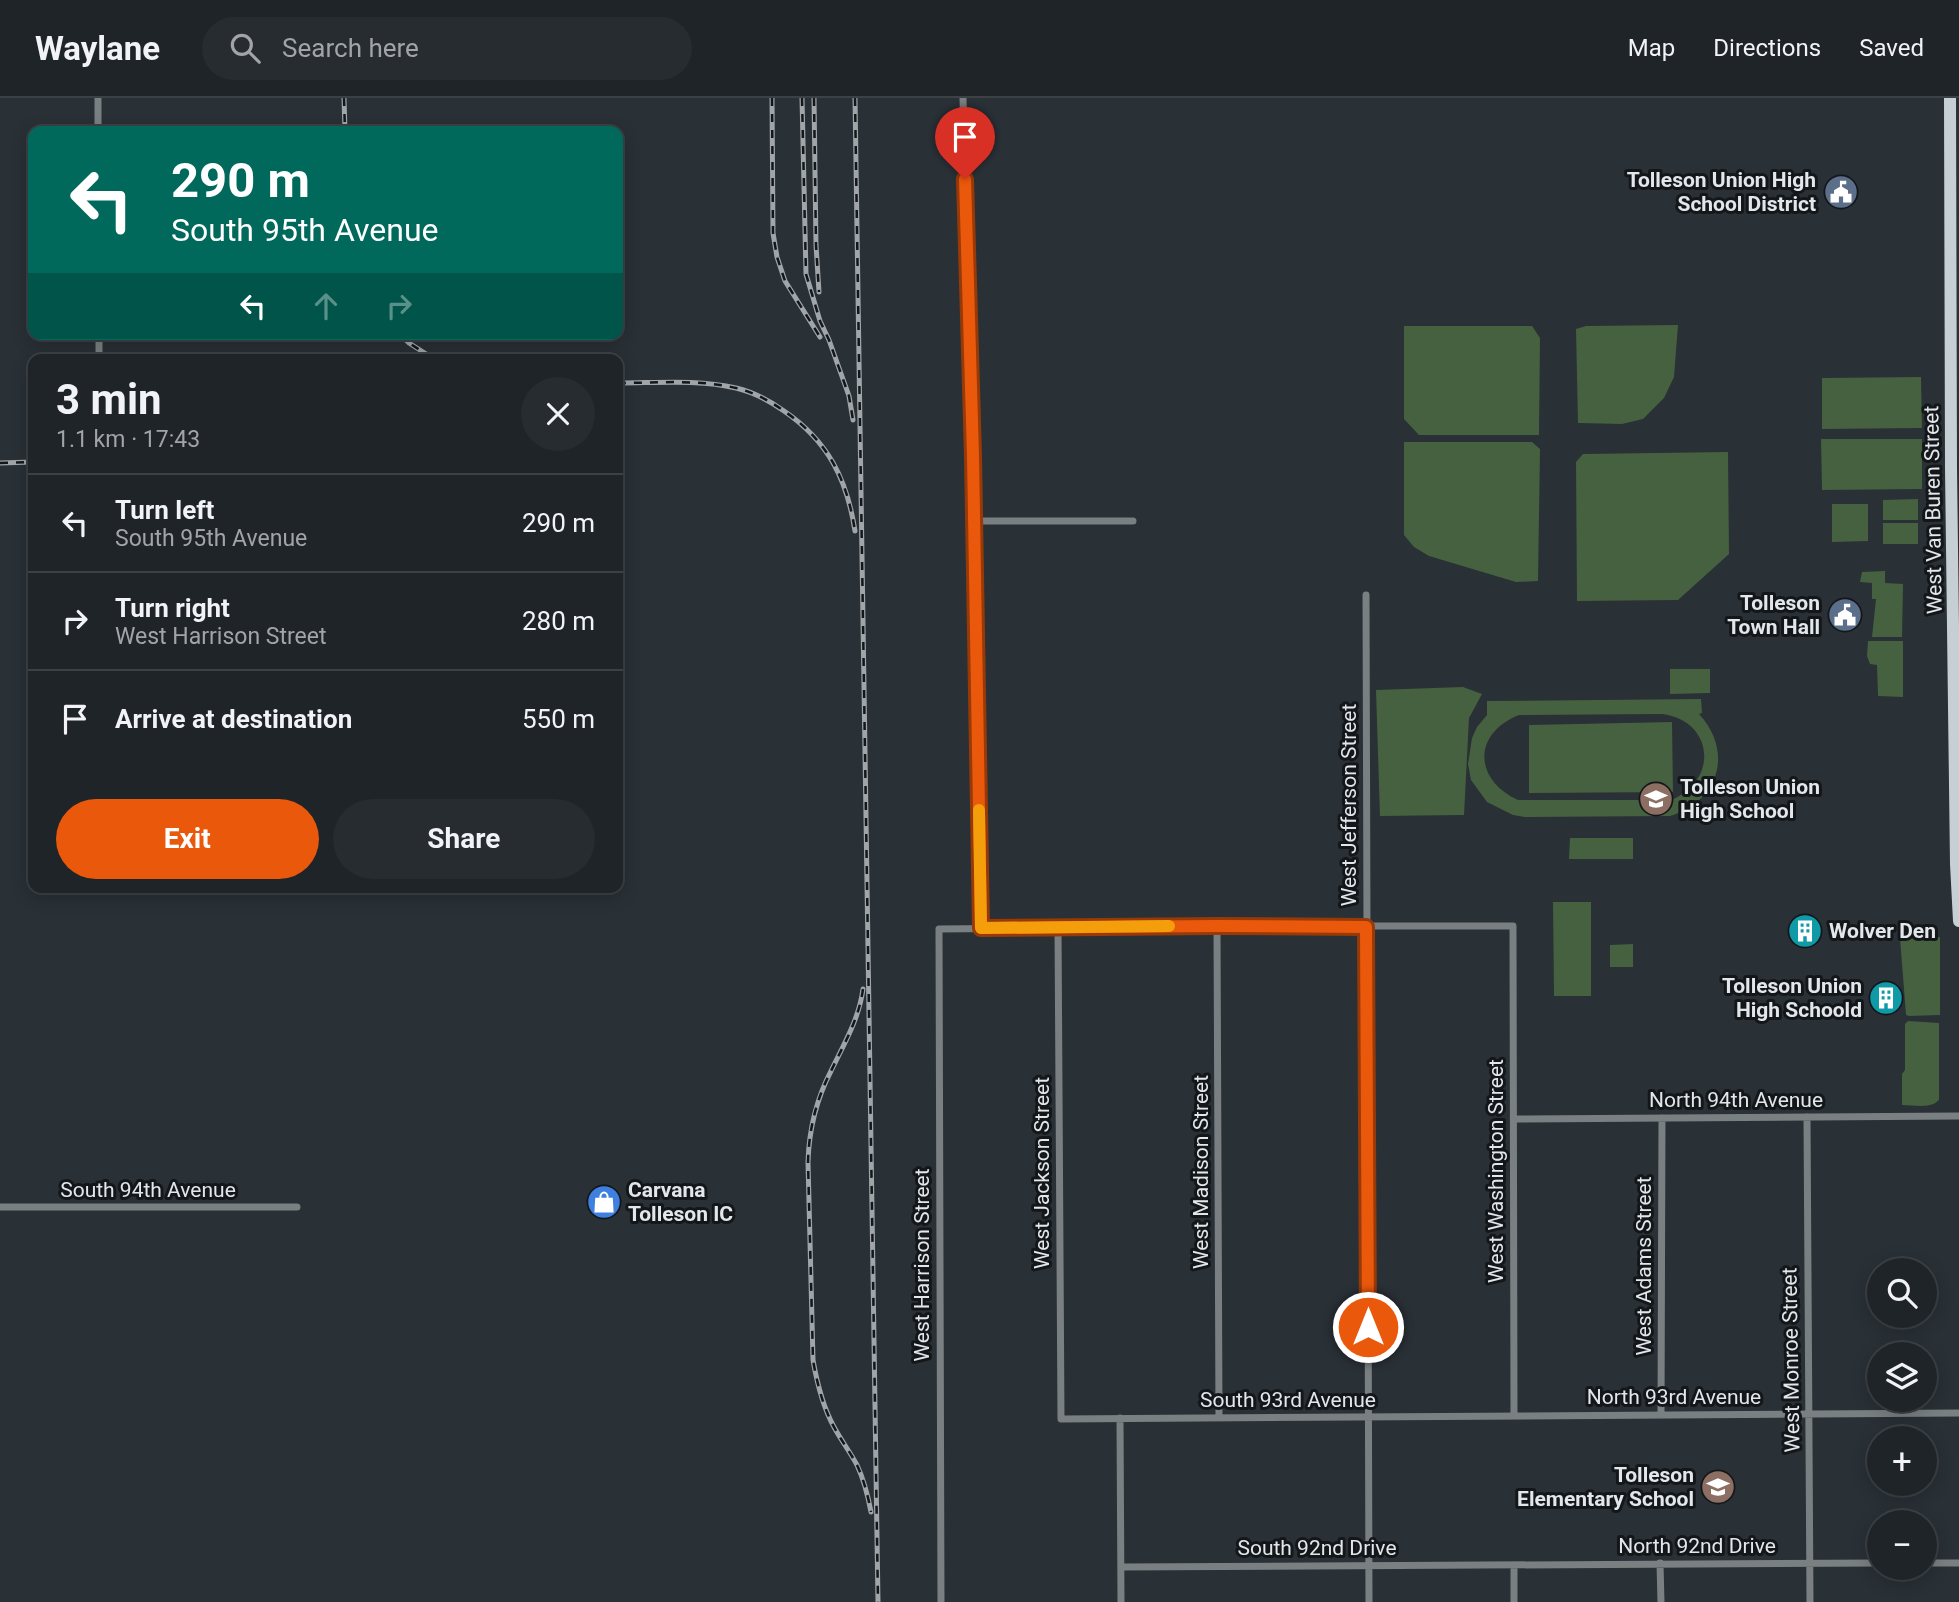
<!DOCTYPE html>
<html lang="en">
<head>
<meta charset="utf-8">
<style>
	:root { --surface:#1f2428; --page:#272c30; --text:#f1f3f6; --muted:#a1a4a8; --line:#3c4145; --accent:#ea580c }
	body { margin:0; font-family:Roboto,sans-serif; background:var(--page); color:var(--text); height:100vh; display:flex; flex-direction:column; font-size:26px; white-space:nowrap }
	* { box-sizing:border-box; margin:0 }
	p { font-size:23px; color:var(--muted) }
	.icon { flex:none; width:38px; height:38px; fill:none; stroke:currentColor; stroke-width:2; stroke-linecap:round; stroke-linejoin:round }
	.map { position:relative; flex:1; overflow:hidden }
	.panel { position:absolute; left:28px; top:256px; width:595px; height:539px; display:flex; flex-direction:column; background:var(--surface); border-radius:14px; box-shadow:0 4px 18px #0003,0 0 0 2px var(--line) }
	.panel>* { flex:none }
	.guide { position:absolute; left:28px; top:28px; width:595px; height:214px; border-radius:14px; box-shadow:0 4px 18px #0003,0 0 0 2px var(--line); background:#00695c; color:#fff; overflow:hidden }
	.controls { position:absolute; left:1867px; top:1160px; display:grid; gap:14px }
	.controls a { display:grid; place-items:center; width:70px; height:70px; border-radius:50%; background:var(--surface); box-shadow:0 4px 18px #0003,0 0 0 2px var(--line); font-size:35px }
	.pin { position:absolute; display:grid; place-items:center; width:60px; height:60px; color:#fff; margin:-72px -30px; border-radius:50% 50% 50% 0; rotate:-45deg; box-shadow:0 0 7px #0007 }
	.pin .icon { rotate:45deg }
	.me { position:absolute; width:77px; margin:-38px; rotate:0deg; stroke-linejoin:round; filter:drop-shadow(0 0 5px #0008) }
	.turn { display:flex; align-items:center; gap:24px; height:147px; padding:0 28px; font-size:32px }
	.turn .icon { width:91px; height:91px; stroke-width:2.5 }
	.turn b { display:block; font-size:49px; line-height:60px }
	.lanes { display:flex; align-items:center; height:66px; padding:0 28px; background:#0003; justify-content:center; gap:35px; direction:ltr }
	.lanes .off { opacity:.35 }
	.round { display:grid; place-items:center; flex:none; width:74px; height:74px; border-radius:37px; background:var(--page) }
	.headline { display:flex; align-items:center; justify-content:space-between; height:119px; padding:0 28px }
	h1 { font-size:42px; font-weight:700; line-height:52px }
	.button { display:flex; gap:14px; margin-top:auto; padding:14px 28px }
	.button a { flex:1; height:80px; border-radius:42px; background:var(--accent); color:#fff; font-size:28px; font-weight:700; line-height:80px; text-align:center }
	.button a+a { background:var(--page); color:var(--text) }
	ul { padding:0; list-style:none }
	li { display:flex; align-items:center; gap:21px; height:98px; padding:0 28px; border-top:2px solid var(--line) }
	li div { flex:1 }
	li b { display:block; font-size:26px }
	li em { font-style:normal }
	header { display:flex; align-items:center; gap:42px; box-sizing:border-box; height:98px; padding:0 35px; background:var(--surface); border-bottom:2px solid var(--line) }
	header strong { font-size:33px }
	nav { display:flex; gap:38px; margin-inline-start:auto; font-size:24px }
	.search { width:490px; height:63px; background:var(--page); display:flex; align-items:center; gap:18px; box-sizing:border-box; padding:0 24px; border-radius:38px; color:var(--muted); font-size:26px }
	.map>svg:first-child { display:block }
	.green { fill:#46613f; fill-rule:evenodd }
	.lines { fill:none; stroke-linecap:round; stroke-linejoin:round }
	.street { stroke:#7a7f81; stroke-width:7 }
	.primary { stroke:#c6d0d4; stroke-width:12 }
	.rail-casing { stroke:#9fa5a9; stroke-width:5 }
	.rail { stroke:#14171a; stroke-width:2.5; stroke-dasharray:8; stroke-linecap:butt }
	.route-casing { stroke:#983908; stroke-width:18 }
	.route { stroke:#ea580c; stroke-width:12 }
	.slow { stroke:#f59e0b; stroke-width:12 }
	.labels { text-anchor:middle; stroke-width:6; stroke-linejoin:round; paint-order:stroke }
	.poi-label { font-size:21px; font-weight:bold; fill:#e2e7eb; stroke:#14171a; text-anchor:end }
	.street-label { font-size:21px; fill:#e2e7eb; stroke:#14171a }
</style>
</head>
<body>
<header>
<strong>Waylane</strong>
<div class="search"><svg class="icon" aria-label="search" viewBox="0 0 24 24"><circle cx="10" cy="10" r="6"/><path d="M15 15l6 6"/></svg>Search here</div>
<nav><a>Map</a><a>Directions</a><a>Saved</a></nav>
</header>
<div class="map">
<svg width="1959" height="1504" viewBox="0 0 1959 1504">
	<rect width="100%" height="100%" fill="#293036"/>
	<path class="green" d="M 1678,227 L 1674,279 L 1664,300 L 1643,321 L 1622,326 L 1578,325 L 1576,231 L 1586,228 Z
		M 1404,228 L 1532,228 L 1540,240 L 1539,337 L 1419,337 L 1404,321 Z
		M 1921,279 L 1922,330 L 1822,331 L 1822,280 Z
		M 1821,341 L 1922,341 L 1922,391 L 1822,392 Z
		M 1404,344 L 1532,344 L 1540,351 L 1538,483 L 1516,484 L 1429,458 L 1414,449 L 1404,437 Z
		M 1728,354 L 1729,456 L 1678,502 L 1577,503 L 1576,364 L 1583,356 Z
		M 1918,401 L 1918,422 L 1883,422 L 1883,402 Z
		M 1832,406 L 1868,406 L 1868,443 L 1832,444 Z
		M 1883,425 L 1918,425 L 1918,446 L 1883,446 Z
		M 1885,473 L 1885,485 L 1903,486 L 1902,539 L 1872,539 L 1876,501 L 1872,501 L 1872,485 L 1860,484 L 1862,474 Z
		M 1868,543 L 1903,543 L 1903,599 L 1878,598 L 1877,567 L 1870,566 L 1867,558 Z
		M 1670,571 L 1710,571 L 1710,595 L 1670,596 Z
		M 1463,589 L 1482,596 L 1469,620 L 1464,717 L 1380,718 L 1376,592 Z
		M 1701,601 L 1702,615 L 1699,616 C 1734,654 1719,703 1670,718 L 1525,719 L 1513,717 L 1487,704 L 1471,682 L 1468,666 L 1472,640 L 1477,629 L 1487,617 L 1487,603 ZM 1662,616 C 1713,622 1720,682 1671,702 L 1518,702 C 1474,682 1472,636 1519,617 Z
		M 1672,624 L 1673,694 L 1529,695 L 1529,627 Z
		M 1570,740 L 1633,740 L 1633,761 L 1569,761 Z
		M 1553,804 L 1591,804 L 1591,898 L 1554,898 Z
		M 1940,839 L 1940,917 L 1909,918 L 1906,917 L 1900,840 Z
		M 1633,846 L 1633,869 L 1610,869 L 1610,847 Z
		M 1908,923 L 1939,925 L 1939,1002 C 1931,1011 1914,1007 1902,1007 L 1902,976 L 1905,972 L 1905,926 Z"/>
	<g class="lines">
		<path class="street" d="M 98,0 L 98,33
			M 963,0 L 973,358 L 981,830
			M 99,236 L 99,261
			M 974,423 L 1133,423
			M 1366,497 L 1369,1504
			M 1217,828 L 1219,1320
			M 1058,829 L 1061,1321 L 1959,1315
			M 1807,1019 L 1810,1504
			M 1514,1021 L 1959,1018
			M 0,1109 L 297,1109
			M 1661,1317 L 1662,1020
			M 1120,1320 L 1121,1504
			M 1660,1465 L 1661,1504
			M 1925,1465 L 1959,1465
			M 1514,1467 L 1514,1504
			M 1121,1469 L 1880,1465
			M 941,1504 L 939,831 L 1217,828 L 1513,828 L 1514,1318"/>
		<path class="primary" d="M 1950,0 L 1951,370 L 1956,766 L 1959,823"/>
		<g class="rail-casing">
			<path id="rail" d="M 344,0 L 345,33
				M 772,0 L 773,135 L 777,159 L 785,183 L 820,239
				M 802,0 L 806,176 L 820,223 L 829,242 L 849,298 L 853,322
				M 814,0 L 816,147 L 819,194
				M 855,0 L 878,1504
				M 400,236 L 409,245 L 434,261
				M 618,285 C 656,285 698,281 736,290 C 753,294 770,303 784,313 C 828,343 847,381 855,433
				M 0,365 L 33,364
				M 863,891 C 859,921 844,946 831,973 C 816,1002 809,1031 808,1064 L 813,1262 C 817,1285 823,1309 834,1329 C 841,1342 850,1354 857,1367 C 864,1382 868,1398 871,1414"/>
		</g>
		<use href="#rail" class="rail"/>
	</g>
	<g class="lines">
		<g class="route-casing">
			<path id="route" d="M 965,81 L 973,358 L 981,830 L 1217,828 L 1366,829 L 1368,1229"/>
		</g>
		<use href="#route" class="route"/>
		<path class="slow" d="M 979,712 L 981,830 L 1169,828"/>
	</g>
	<defs>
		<g id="civic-disc" transform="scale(1.75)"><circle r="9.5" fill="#5c6f8a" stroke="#14171a"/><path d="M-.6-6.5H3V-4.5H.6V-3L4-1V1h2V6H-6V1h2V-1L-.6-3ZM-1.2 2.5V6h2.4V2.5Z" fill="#fff"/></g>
		<g id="school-disc" transform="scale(1.75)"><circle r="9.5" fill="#8d6e63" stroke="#14171a"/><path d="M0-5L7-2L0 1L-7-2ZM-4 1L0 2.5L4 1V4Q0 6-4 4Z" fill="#fff"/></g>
		<g id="building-disc" transform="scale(1.75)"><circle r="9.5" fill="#0f9aa8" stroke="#14171a"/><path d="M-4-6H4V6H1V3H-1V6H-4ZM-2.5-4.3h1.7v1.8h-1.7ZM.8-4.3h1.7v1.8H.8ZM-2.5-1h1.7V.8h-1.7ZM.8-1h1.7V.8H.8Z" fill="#fff"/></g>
		<g id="shop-disc" transform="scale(1.75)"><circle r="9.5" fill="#3f7fe0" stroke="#14171a"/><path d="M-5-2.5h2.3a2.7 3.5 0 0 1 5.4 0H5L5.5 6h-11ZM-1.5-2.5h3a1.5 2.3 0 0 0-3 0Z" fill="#fff"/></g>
	</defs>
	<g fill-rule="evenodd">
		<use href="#civic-disc" x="1841" y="94"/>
		<use href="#civic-disc" x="1845" y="517"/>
		<use href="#school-disc" x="1656" y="701"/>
		<use href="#building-disc" x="1805" y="833"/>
		<use href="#building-disc" x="1886" y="900"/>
		<use href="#shop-disc" x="604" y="1104"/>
		<use href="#school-disc" x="1718" y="1389"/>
	</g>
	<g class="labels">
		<g class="poi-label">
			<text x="1816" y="89">Tolleson Union High<tspan x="1816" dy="24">School District</tspan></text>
			<text x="1820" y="512">Tolleson<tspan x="1820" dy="24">Town Hall</tspan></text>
			<text x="1680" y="696" text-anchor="start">Tolleson Union<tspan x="1680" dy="24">High School</tspan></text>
			<text x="1829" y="840" text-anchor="start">Wolver Den</text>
			<text x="1862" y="895">Tolleson Union<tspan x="1862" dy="24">High Schoold</tspan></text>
			<text x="628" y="1099" text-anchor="start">Carvana<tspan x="628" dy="24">Tolleson IC</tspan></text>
			<text x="1694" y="1384">Tolleson<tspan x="1694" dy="24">Elementary School</tspan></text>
		</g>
		<g class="street-label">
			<text transform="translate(1933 412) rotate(-91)" y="7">West Van Buren Street</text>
			<text transform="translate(1349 707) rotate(-90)" y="7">West Jefferson Street</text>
			<text x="1736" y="1009">North 94th Avenue</text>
			<text transform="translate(1496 1073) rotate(-90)" y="7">West Washington Street</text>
			<text transform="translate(1201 1074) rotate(-90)" y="7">West Madison Street</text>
			<text transform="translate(1042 1075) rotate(-90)" y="7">West Jackson Street</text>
			<text x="148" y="1099">South 94th Avenue</text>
			<text transform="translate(922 1167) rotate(-90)" y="7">West Harrison Street</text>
			<text transform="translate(1644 1168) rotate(-90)" y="7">West Adams Street</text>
			<text transform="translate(1791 1262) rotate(-91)" y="7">West Monroe Street</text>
			<text x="1674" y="1306">North 93rd Avenue</text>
			<text x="1288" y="1309">South 93rd Avenue</text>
			<text x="1697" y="1455">North 92nd Drive</text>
			<text x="1317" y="1457">South 92nd Drive</text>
		</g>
	</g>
</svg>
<div class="controls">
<a><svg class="icon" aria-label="search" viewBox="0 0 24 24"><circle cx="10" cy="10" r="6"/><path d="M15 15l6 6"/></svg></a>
<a><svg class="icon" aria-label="layers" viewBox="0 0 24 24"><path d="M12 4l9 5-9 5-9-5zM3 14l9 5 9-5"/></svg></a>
<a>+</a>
<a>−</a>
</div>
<div class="pin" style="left:965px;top:81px;background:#d93025"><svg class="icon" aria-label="arrive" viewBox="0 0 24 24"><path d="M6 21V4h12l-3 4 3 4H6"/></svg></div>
<svg class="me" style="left:1368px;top:1229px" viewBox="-20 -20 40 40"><circle r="17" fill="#ea580c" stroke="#fff" stroke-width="3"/><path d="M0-11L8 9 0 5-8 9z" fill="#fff"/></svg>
<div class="guide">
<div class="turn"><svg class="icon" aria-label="left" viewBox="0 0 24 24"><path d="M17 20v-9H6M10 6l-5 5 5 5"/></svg><div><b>290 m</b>South 95th Avenue</div></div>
<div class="lanes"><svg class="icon" aria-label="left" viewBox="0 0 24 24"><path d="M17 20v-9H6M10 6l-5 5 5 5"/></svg><svg class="icon off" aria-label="ahead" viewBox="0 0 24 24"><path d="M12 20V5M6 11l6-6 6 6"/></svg><svg class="icon off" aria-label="right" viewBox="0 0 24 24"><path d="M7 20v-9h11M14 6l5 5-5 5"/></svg></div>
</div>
<section class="panel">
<div class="headline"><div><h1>3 min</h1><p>1.1 km · 17:43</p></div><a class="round"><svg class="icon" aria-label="close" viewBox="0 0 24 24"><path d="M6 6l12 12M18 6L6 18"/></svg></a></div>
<ul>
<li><svg class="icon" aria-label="left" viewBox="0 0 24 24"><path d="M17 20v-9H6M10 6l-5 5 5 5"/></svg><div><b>Turn left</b><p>South 95th Avenue</p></div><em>290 m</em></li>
<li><svg class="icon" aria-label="right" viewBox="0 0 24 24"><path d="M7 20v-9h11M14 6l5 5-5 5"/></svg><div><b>Turn right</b><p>West Harrison Street</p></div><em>280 m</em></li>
<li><svg class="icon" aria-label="arrive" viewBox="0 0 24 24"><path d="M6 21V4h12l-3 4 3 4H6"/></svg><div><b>Arrive at destination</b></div><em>550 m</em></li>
</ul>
<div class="button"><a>Exit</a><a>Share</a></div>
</section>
</div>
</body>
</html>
